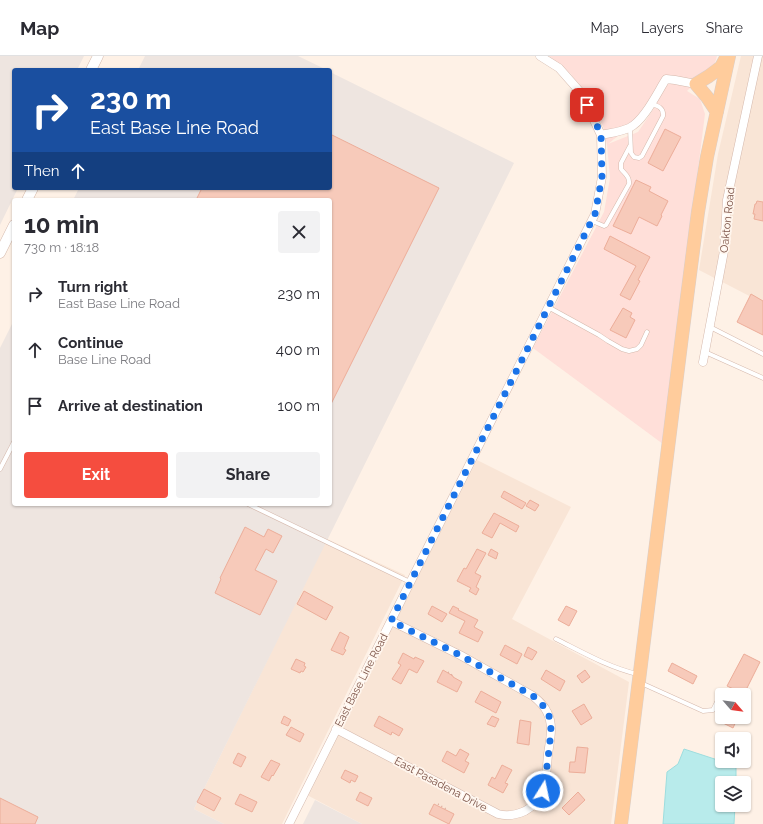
<!DOCTYPE html>
<html lang="en">
<head>
<meta charset="utf-8">
<style>
	:root { --surface:#fff; --page:#f2f2f3; --text:#2b2b33; --muted:#7c7c81; --line:#e1e1e2; --accent:#f54d3f }
	body { margin:0; font-family:Raleway,sans-serif; background:var(--page); color:var(--text); height:100vh; display:flex; flex-direction:column; font-size:15px; white-space:nowrap }
	* { box-sizing:border-box; margin:0 }
	p { font-size:13px; color:var(--muted) }
	.icon { flex:none; width:22px; height:22px; fill:none; stroke:currentColor; stroke-width:2; stroke-linecap:round; stroke-linejoin:round }
	.map { position:relative; flex:1; overflow:hidden }
	.panel { position:absolute; left:12px; top:142px; width:320px; height:308px; display:flex; flex-direction:column; background:var(--surface); border-radius:4px; box-shadow:0 1px 3px #0004 }
	.panel>* { flex:none }
	.hud { position:absolute; left:12px; top:12px; width:320px; height:122px; border-radius:4px; box-shadow:0 1px 3px #0004; background:#1a4fa0; color:#fff; overflow:hidden }
	.needle { width:26px; rotate:118deg }
	.controls { position:absolute; left:715px; top:632px; display:grid; gap:8px }
	.controls a { display:grid; place-items:center; width:36px; height:36px; border-radius:4px; background:var(--surface); box-shadow:0 1px 3px #0004; font-size:20px }
	.pin { position:absolute; display:grid; place-items:center; width:34px; height:34px; color:#fff; margin:-17px; border-radius:8px; box-shadow:0 2px 6px #0006 }
	.me { position:absolute; width:44px; margin:-22px; rotate:10deg; stroke-linejoin:round; filter:drop-shadow(0 0 3px #0008) }
	.turn { display:flex; align-items:center; gap:14px; height:84px; padding:0 12px; font-size:18px }
	.turn .icon { width:52px; height:52px; stroke-width:2.5 }
	.turn b { display:block; font-size:28px; line-height:34px }
	.then { display:flex; align-items:center; height:38px; padding:0 12px; background:#0003; gap:8px; font-size:15px }
	.round { display:grid; place-items:center; flex:none; width:42px; height:42px; border-radius:4px; background:var(--page) }
	.overview { display:flex; align-items:center; justify-content:space-between; height:68px; padding:0 12px }
	h1 { font-size:24px; font-weight:700; line-height:30px }
	.button { display:flex; gap:8px; margin-top:auto; padding:8px 12px }
	.button a { flex:1; height:46px; border-radius:4px; background:var(--accent); color:#fff; font-size:16px; font-weight:700; line-height:46px; text-align:center }
	.button a+a { background:var(--page); color:var(--text) }
	ul { padding:0; list-style:none }
	li { display:flex; align-items:center; gap:12px; height:56px; padding:0 12px }
	li div { flex:1 }
	li b { display:block; font-size:15px }
	li em { font-style:normal }
	header { display:flex; align-items:center; gap:24px; box-sizing:border-box; height:56px; padding:0 20px; background:var(--surface); border-bottom:1px solid var(--line) }
	header strong { font-size:19px }
	nav { display:flex; gap:22px; margin-inline-start:auto; font-size:14px }
	.map>svg:first-child { display:block }
	.residential { fill:#f9e5d6 }
	.commercial { fill:#ffdfd9; fill-rule:evenodd }
	.industrial { fill:#eee5e0 }
	.water { fill:#b8ebeb; stroke:#9dddde }
	.building { fill:#f7caba; stroke:#ecad99 }
	.lines { fill:none; stroke-linecap:round; stroke-linejoin:round }
	.service-casing { stroke:#d5b9ad; stroke-width:5 }
	.minor-casing { stroke:#d5b9ad; stroke-width:9 }
	.tertiary-casing { stroke:#d5b9ad; stroke-width:11 }
	.primary-casing { stroke:#dacfcb; stroke-width:14 }
	.path { stroke:#ddac9d; stroke-width:1.5; stroke-dasharray:1 3; stroke-linecap:butt }
	.service { stroke:#fff; stroke-width:4 }
	.minor { stroke:#fff; stroke-width:8 }
	.tertiary { stroke:#fff; stroke-width:10 }
	.primary { stroke:#ffcc9c; stroke-width:13 }
	.route { stroke:#1a73e8; stroke-width:7; stroke-dasharray:0 12.6 }
	.labels { text-anchor:middle; stroke-width:3.5; stroke-linejoin:round; paint-order:stroke }
	.street-label { font-size:11px; fill:#7b5247; stroke:#fff6ee }
</style>
</head>
<body>
<header>
<strong>Map</strong>
<nav><a>Map</a><a>Layers</a><a>Share</a></nav>
</header>
<div class="map">
<svg width="763" height="768" viewBox="0 0 763 768">
	<rect width="100%" height="100%" fill="#fef1e6"/>
	<path class="residential" d="M 741,0 L 763,0 L 763,247 L 699,214 L 718,98 Z
		M 477,404 L 571,451 L 512,563 L 629,626 L 611,768 L 362,768 L 307,739 Z
		M 327,483 L 405,519 L 282,768 L 224,768 L 194,753 Z"/>
	<path class="commercial" d="M 549,0 L 717,0 L 714,10 L 704,18 L 687,35 L 700,43 L 705,58 L 663,388 L 533,292 L 604,156 L 610,122 L 607,89 L 603,70 L 583,36 L 571,18 L 552,2 ZM 657,48 L 638,76 L 608,88 Z"/>
	<path class="industrial" d="M 0,0 L 84,0 L 77,14 L 14,14 L 14,132 L 18,132 L 0,169 Z
		M 145,0 L 298,0 L 327,14 L 138,14 Z
		M 330,16 L 514,107 L 194,753 L 224,768 L 0,768 L 0,292 L 14,264 L 14,448 L 330,448 L 330,144 L 73,144 L 79,132 L 330,132 Z
		M 315,744 L 362,768 L 303,768 Z"/>
	<path class="water" d="M 684,693 L 736,710 L 736,727 L 722,727 L 722,749 L 735,749 L 734,768 L 663,768 L 667,716 L 678,708 Z"/>
	<path class="building" d="M 665,73 L 681,81 L 663,115 L 648,107 Z
		M 330,78 L 439,132 L 330,350 L 330,144 L 196,144 L 202,132 L 330,132 Z
		M 636,124 L 651,131 L 649,135 L 668,145 L 661,159 L 662,160 L 657,170 L 639,161 L 631,178 L 613,170 Z
		M 757,145 L 763,146 L 763,165 L 754,163 L 755,158 L 753,158 L 755,148 L 756,148 Z
		M 610,180 L 650,201 L 638,224 L 640,225 L 630,244 L 620,239 L 636,210 L 604,193 Z
		M 751,238 L 763,245 L 763,279 L 737,266 Z
		M 623,252 L 632,257 L 630,261 L 635,264 L 626,282 L 610,274 Z
		M 504,435 L 526,447 L 522,453 L 501,441 Z
		M 530,444 L 539,449 L 535,455 L 526,450 Z
		M 494,457 L 519,470 L 516,476 L 500,467 L 492,482 L 482,477 Z
		M 245,471 L 264,481 L 268,473 L 282,480 L 273,497 L 266,493 L 255,514 L 277,525 L 260,559 L 215,537 L 221,523 L 220,522 Z
		M 477,493 L 486,497 L 475,517 L 481,520 L 476,531 L 479,533 L 476,539 L 469,535 L 471,532 L 457,525 L 464,512 L 466,513 Z
		M 491,493 L 498,497 L 496,503 L 488,499 Z
		M 304,535 L 333,551 L 326,564 L 297,548 Z
		M 432,550 L 447,558 L 442,566 L 428,558 Z
		M 453,550 L 459,553 L 458,554 L 478,564 L 474,571 L 483,576 L 478,586 L 459,577 L 465,565 L 449,557 Z
		M 566,550 L 577,555 L 569,570 L 558,564 Z
		M 340,576 L 349,581 L 344,593 L 346,594 L 343,599 L 331,594 Z
		M 505,589 L 522,598 L 517,608 L 500,599 Z
		M 528,591 L 537,596 L 532,604 L 524,600 Z
		M 403,597 L 414,603 L 415,601 L 424,605 L 417,617 L 409,613 L 401,628 L 392,623 L 401,609 L 398,607 Z
		M 744,598 L 760,606 L 744,638 L 727,630 Z
		M 296,603 L 305,607 L 304,610 L 306,611 L 303,616 L 301,615 L 300,617 L 291,613 Z
		M 672,607 L 697,620 L 693,628 L 668,615 Z
		M 443,614 L 453,620 L 453,621 L 462,626 L 457,636 L 437,626 Z
		M 546,614 L 565,625 L 560,635 L 541,623 Z
		M 585,614 L 590,621 L 582,627 L 577,620 Z
		M 481,635 L 501,646 L 496,657 L 475,646 Z
		M 584,648 L 592,662 L 581,669 L 572,655 Z
		M 284,660 L 291,664 L 288,670 L 281,667 Z
		M 379,660 L 403,673 L 399,680 L 392,676 L 391,679 L 374,670 Z
		M 492,660 L 499,663 L 495,671 L 487,668 Z
		M 726,661 L 738,661 L 733,672 L 723,667 Z
		M 520,664 L 531,666 L 529,689 L 517,687 Z
		M 291,671 L 304,678 L 300,686 L 286,679 Z
		M 577,691 L 588,692 L 585,717 L 569,716 L 570,706 L 575,706 Z
		M 460,693 L 469,698 L 465,705 L 469,707 L 464,717 L 442,705 L 447,695 L 456,700 Z
		M 238,697 L 246,701 L 241,711 L 233,707 Z
		M 271,704 L 280,708 L 273,720 L 272,719 L 269,725 L 261,721 Z
		M 502,709 L 512,714 L 505,727 L 508,728 L 503,737 L 488,729 L 492,721 L 495,723 Z
		M 345,714 L 358,720 L 355,726 L 351,724 L 350,727 L 341,722 Z
		M 204,733 L 221,742 L 214,755 L 197,746 Z
		M 360,736 L 372,742 L 368,750 L 356,744 Z
		M 578,736 L 585,744 L 569,759 L 562,752 Z
		M 240,738 L 257,746 L 252,756 L 235,748 Z
		M 0,742 L 38,761 L 35,768 L 0,768 Z
		M 434,748 L 454,758 L 449,768 L 429,758 Z"/>
	<g class="lines">
		<g class="service-casing">
			<path id="service" d="M 630,72 L 631,97 L 634,101 L 639,102 L 642,100 L 663,60 C 664,52 658,50 652,48
				M 592,165 L 604,170 L 606,169 L 629,128 C 630,121 625,118 621,113 L 621,107 L 630,90
				M 548,251 L 599,279 L 608,285 L 622,293 L 629,295 L 637,293 L 641,289 L 647,276
				M 710,271 L 763,298
				M 705,296 L 763,322
				M 0,413 L 14,386
				M 248,448 L 410,526
				M 556,583 C 582,596 608,611 637,618
				M 641,627 L 703,655 L 713,654 L 721,638"/>
		</g>
		<g class="minor-casing">
			<path id="minor" d="M 601,79 C 610,77 620,76 629,72 C 644,65 657,37 666,23 L 675,24 L 696,28
				M 703,306 L 724,195 L 727,144 L 758,0
				M 336,673 L 498,758 C 508,761 516,759 525,755 C 547,743 546,720 548,698 C 550,684 554,669 547,656 C 544,649 539,645 533,640 L 460,599 L 391,565
				M 289,768 L 595,158 L 602,121 L 601,79 L 581,37 L 559,12 L 540,0"/>
		</g>
		<g class="tertiary-casing">
			<path id="tertiary" d="M 91,14 L 98,0
				M 27,144 L 33,132
				M 0,197 L 14,169"/>
		</g>
		<g class="primary-casing">
			<path id="primary" d="M 717,56 L 707,41 L 696,28 L 709,20 L 721,11 L 727,0
				M 621,768 L 681,288 L 698,156 L 707,101 L 729,0"/>
		</g>
		<path class="path" d="M 448,616 L 452,619
			M 438,748 L 446,753 L 445,754"/>
		<use href="#service" class="service"/>
		<use href="#minor" class="minor"/>
		<use href="#tertiary" class="tertiary"/>
		<use href="#primary" class="primary"/>
	</g>
	<g class="lines">
		<path class="route" d="M 543,735 L 545,727 C 546,716 548,704 549,693 C 552,668 554,657 533,640 L 460,599 L 391,565 L 595,158 L 602,121 L 601,78 L 587,49"/>
	</g>
	<g class="labels">
		<g class="street-label">
			<text transform="translate(727 164) rotate(-84)" y="4">Oakton Road</text>
			<text transform="translate(361 624) rotate(-63)" y="4">East Base Line Road</text>
			<text transform="translate(441 728) rotate(28)" y="4">East Pasadena Drive</text>
		</g>
	</g>
</svg>
<div class="controls">
<a><svg class="needle" viewBox="-14 -14 28 28"><path d="M0-13l5 13h-10z" fill="#e53935"/><path d="M0 13l5-13h-10z" fill="#7c7c81"/></svg></a>
<a><svg class="icon" aria-label="sound" viewBox="0 0 24 24"><path d="M4 9h4l5-4v14l-5-4H4zM17 9q2 3 0 6"/></svg></a>
<a><svg class="icon" aria-label="layers" viewBox="0 0 24 24"><path d="M12 4l9 5-9 5-9-5zM3 14l9 5 9-5"/></svg></a>
</div>
<div class="pin" style="left:587px;top:49px;background:#d93025"><svg class="icon" aria-label="arrive" viewBox="0 0 24 24"><path d="M6 21V4h12l-3 4 3 4H6"/></svg></div>
<svg class="me" style="left:543px;top:735px" viewBox="-20 -20 40 40"><circle r="17" fill="#1a73e8" stroke="#fff" stroke-width="3"/><path d="M0-11L8 9 0 5-8 9z" fill="#fff"/></svg>
<div class="hud">
<div class="turn"><svg class="icon" aria-label="right" viewBox="0 0 24 24"><path d="M7 20v-9h11M14 6l5 5-5 5"/></svg><div><b>230 m</b>East Base Line Road</div></div>
<div class="then">Then<svg class="icon" aria-label="ahead" viewBox="0 0 24 24"><path d="M12 20V5M6 11l6-6 6 6"/></svg></div>
</div>
<section class="panel">
<div class="overview"><div><h1>10 min</h1><p>730 m · 18:18</p></div><a class="round"><svg class="icon" aria-label="close" viewBox="0 0 24 24"><path d="M6 6l12 12M18 6L6 18"/></svg></a></div>
<ul>
<li><svg class="icon" aria-label="right" viewBox="0 0 24 24"><path d="M7 20v-9h11M14 6l5 5-5 5"/></svg><div><b>Turn right</b><p>East Base Line Road</p></div><em>230 m</em></li>
<li><svg class="icon" aria-label="ahead" viewBox="0 0 24 24"><path d="M12 20V5M6 11l6-6 6 6"/></svg><div><b>Continue</b><p>Base Line Road</p></div><em>400 m</em></li>
<li><svg class="icon" aria-label="arrive" viewBox="0 0 24 24"><path d="M6 21V4h12l-3 4 3 4H6"/></svg><div><b>Arrive at destination</b></div><em>100 m</em></li>
</ul>
<div class="button"><a>Exit</a><a>Share</a></div>
</section>
</div>
</body>
</html>
